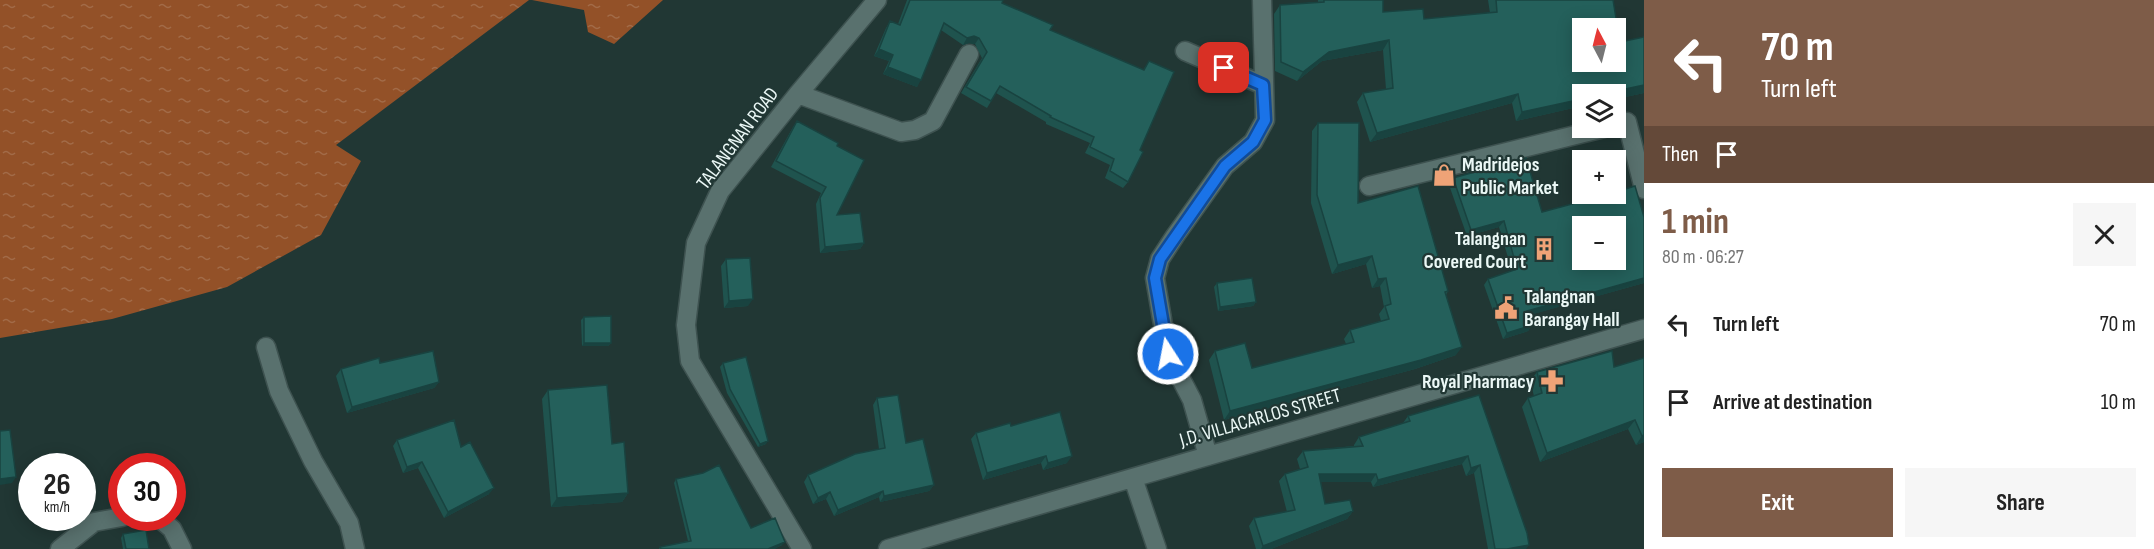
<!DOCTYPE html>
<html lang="en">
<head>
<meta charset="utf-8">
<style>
	:root { --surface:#fff; --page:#f6f6f6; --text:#222; --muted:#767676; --accent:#7e5c48 }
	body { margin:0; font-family:"Sofia Sans Condensed",sans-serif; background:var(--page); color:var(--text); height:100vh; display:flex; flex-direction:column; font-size:22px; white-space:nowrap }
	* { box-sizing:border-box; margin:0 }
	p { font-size:20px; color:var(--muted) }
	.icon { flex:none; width:33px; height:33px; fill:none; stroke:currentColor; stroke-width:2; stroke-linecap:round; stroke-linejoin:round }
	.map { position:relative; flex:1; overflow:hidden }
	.side { display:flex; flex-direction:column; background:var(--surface); width:510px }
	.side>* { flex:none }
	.hud { background:#7e5c48; color:#fff; overflow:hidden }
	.needle { width:39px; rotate:353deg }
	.fabs { position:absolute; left:1572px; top:18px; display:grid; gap:12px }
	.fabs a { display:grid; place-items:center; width:54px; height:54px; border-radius:0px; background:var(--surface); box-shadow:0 3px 15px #0003; font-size:30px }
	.speed { position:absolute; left:18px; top:453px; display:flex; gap:12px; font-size:30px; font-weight:700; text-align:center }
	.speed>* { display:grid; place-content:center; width:78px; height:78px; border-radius:50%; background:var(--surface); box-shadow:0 3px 15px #0003; line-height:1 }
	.speed small { font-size:15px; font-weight:400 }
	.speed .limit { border:9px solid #d22; background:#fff; color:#111 }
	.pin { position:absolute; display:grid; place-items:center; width:51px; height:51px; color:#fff; margin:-26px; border-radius:12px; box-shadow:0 3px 9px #0006 }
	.me { position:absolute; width:66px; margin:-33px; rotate:349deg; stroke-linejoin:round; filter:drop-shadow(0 0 4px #0008) }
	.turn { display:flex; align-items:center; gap:21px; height:126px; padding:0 18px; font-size:27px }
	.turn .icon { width:78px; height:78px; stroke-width:2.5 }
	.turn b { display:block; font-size:42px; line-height:51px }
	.then { display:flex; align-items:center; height:57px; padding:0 18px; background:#0003; gap:12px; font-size:22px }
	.round { display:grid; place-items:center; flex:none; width:63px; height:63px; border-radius:0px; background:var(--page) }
	.headline { display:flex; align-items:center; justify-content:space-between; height:102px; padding:0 18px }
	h1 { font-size:36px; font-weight:700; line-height:45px; color:var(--accent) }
	.action { display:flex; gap:12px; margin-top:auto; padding:12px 18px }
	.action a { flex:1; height:69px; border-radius:0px; background:var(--accent); color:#fff; font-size:24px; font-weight:700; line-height:69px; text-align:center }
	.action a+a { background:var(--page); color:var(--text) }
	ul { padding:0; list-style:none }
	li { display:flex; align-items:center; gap:18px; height:78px; padding:0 18px }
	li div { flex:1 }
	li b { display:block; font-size:22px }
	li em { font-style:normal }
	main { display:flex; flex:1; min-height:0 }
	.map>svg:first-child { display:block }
	.water { fill:url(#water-ripples) }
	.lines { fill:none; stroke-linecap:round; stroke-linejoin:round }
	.minor-casing { stroke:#3e5250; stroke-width:21 }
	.minor { stroke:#59716e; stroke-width:18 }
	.wall { fill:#1f534e }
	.shaded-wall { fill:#194340 }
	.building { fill:#24605b; stroke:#194340; stroke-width:1.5; fill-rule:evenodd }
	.route-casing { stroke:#114b97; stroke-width:15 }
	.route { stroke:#1a73e8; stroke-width:10 }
	.labels { text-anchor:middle; stroke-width:4.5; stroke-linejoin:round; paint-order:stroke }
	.street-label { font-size:20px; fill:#ebf8f6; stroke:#213734 }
	.poi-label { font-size:20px; font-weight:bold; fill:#ebf8f6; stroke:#213734; text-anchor:start }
</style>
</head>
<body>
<main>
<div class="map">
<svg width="1644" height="549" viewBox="0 0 1644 549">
	<defs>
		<pattern id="water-ripples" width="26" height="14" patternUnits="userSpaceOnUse" patternTransform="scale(1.5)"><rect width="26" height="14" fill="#935128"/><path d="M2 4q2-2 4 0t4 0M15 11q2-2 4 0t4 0" fill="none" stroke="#a26b48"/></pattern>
	</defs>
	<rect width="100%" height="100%" fill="#213734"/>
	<path class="water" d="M 0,0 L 529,0 L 336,145 L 361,161 L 321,235 L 227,287 L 112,319 L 0,338 Z
		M 532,0 L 663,0 L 614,44 L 588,32 L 584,10 Z"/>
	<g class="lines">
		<g class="minor-casing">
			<path id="minor" d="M 1185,51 L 1263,85
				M 798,94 L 901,132 L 915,130 L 933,121 L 969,54
				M 1627,122 L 1644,189
				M 1369,186 L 1604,128
				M 266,347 L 279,391 L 313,461 L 349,523 L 355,549
				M 1208,456 L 1192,400 L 1168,354 L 1155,278 L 1160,259 L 1175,236 L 1225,166 L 1253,142 L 1265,120 L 1262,0
				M 1133,478 L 1157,549
				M 159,518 L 172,529 L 182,549
				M 60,549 L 94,522 L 122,517
				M 802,549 L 690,361 L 686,325 L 696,243 L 720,191 L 798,94 L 877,0
				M 888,549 L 1644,329"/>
		</g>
		<use href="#minor" class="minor"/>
	</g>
	<path class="wall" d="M 907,0 L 1003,0 L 1002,3 L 1050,30 L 1143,70 L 1149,61 L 1140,150 L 1128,182 L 1123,188 L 1105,178 L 1110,165 L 1085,153 L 1090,143 L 1046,124 L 1046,122 L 996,93 L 987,108 L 961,93 L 982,58 L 975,44 L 969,43 L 963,45 L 941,30 L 917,87 L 883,74 L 889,61 L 874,56 L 886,28 L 890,21 L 898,24 Z
		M 1318,0 L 1383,0 L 1383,12 L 1424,19 L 1490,13 L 1488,0 L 1613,0 L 1620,42 L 1644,93 L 1616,99 L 1616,94 L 1582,94 L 1582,106 L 1516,121 L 1512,103 L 1370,142 L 1357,102 L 1363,93 L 1386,89 L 1383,50 L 1322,61 L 1297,81 L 1275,71 L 1274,14 L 1280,5 L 1318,2 Z
		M 797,121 L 837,146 L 837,215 L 864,243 L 860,249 L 820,253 L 816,204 L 821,193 L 771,167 L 793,127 Z
		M 1318,123 L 1358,203 L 1448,291 L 1446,295 L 1456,355 L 1415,369 L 1224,420 L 1209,360 L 1215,351 L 1252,368 L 1346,344 L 1344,339 L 1350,330 L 1381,321 L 1379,314 L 1384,307 L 1380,286 L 1372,288 L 1366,264 L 1332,274 L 1311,203 L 1312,131 Z
		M 1453,178 L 1542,212 L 1644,283 L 1529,315 L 1532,325 L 1528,331 L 1503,339 L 1484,285 L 1488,279 L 1512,271 L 1499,227 L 1467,236 L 1449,185 Z
		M 726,259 L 748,306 L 724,308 L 721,266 Z
		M 1217,283 L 1256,302 L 1253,306 L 1218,311 L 1214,287 Z
		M 584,317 L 611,343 L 608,346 L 582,346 L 581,320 Z
		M 1644,358 L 1644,442 L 1636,445 L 1628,429 L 1540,462 L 1522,407 L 1528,398 L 1534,396 L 1530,381 L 1537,372 L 1614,367 Z
		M 380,363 L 439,382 L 434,388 L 347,413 L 336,376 L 341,369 Z
		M 723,363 L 766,444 L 758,447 L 727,393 L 720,367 Z
		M 548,390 L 612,444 L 628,493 L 622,502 L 551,507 L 542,399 Z
		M 1479,395 L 1526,549 L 1488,549 L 1474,473 L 1466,476 L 1462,464 L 1373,487 L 1371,482 L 1320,482 L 1325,504 L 1353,511 L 1347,519 L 1271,549 L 1256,549 L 1249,526 L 1254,518 L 1287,512 L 1279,481 L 1285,474 L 1300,469 L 1297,459 L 1303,451 L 1354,446 L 1354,445 L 1359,437 L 1403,423 L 1408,416 Z
		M 877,398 L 934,485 L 929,491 L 880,502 L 879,497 L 834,516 L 826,499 L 813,504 L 804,482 L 808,475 L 879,449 L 873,405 Z
		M 1011,426 L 1067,463 L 1043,470 L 1041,463 L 983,480 L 971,439 L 976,433 Z
		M 397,440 L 461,447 L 489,494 L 444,518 L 418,468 L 403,473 L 393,446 Z
		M 676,479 L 751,528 L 782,545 L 774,549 L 659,549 L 660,547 L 688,541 L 674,483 Z
		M 123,534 L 149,549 L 123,549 L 121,538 Z"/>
	<path class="shaded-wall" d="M 974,36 L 979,38 L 975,44 L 969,43 L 963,45 L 967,38 Z
		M 1389,40 L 1383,50 L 1322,61 L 1297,81 L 1303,72 L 1329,52 Z
		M 879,49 L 893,55 L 889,61 L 874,56 Z
		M 888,67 L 921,80 L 917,87 L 883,74 Z
		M 1644,85 L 1644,93 L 1616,99 L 1616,94 L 1602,94 Z
		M 1518,94 L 1512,103 L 1370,142 L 1377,133 Z
		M 1582,99 L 1582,106 L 1516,121 L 1522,112 Z
		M 1504,221 L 1499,227 L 1467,236 L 1471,230 Z
		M 864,243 L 860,249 L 820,253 L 825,247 Z
		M 1372,256 L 1366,264 L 1332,274 L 1338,265 Z
		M 1386,278 L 1380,286 L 1372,288 L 1378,279 Z
		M 1644,278 L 1644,283 L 1523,317 L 1527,311 Z
		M 753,299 L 748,306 L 724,308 L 729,301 Z
		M 1256,302 L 1253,306 L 1218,311 L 1220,307 Z
		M 1532,325 L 1528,331 L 1503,339 L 1507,333 Z
		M 584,343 L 611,343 L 608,346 L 582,346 Z
		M 1462,347 L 1456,355 L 1415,369 L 1224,420 L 1230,411 Z
		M 439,382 L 434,388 L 347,413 L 352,407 Z
		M 1635,420 L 1628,429 L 1540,462 L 1547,453 Z
		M 1644,435 L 1644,442 L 1636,445 L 1642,436 Z
		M 768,441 L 766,444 L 758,447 L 760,444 Z
		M 1046,456 L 1041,463 L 983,480 L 987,473 Z
		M 1072,456 L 1067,463 L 1043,470 L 1048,463 Z
		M 1468,456 L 1462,464 L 1373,487 L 1378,480 Z
		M 422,462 L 418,468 L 403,473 L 407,467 Z
		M 1480,465 L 1474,473 L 1466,476 L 1471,468 Z
		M 1319,474 L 1376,474 L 1371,482 L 1313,482 Z
		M 16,477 L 12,483 L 0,485 L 0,479 Z
		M 934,485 L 929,491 L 880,502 L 884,496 Z
		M 494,488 L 489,494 L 444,518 L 448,512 Z
		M 883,491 L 879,497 L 834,516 L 838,510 Z
		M 830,492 L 826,499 L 813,504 L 818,498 Z
		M 628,493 L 622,502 L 551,507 L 557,498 Z
		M 1353,511 L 1347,519 L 1271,549 L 1261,549 L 1263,546 Z
		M 785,542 L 782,545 L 774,549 L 768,549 Z
		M 1529,545 L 1526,549 L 1507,549 Z"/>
	<path class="building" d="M 910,0 L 1003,0 L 1002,3 L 1053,25 L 1050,30 L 1144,70 L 1149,61 L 1174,72 L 1140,150 L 1143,152 L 1128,182 L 1110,171 L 1114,159 L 1090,147 L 1094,137 L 1050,117 L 1051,116 L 1000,86 L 991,101 L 966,87 L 987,52 L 979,38 L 974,36 L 967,38 L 944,23 L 921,80 L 888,67 L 893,55 L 879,49 L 890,21 L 900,25 Z
		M 1324,0 L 1383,0 L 1383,12 L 1423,9 L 1424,19 L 1497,12 L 1496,0 L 1613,0 L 1620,42 L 1644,37 L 1644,85 L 1602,94 L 1582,94 L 1582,99 L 1522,112 L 1518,94 L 1377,133 L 1363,93 L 1393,88 L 1389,40 L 1329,52 L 1303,72 L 1281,62 L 1280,5 L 1324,2 ZM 1582,28 L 1616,28 L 1616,62 L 1582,62 Z
		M 797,121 L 838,143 L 837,146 L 864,160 L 837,215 L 860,213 L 864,243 L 825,247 L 820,198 L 826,187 L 776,161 Z
		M 1318,123 L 1359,123 L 1358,203 L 1418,186 L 1448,291 L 1445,292 L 1462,347 L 1421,360 L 1230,411 L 1215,351 L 1245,343 L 1252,368 L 1354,342 L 1350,330 L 1389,319 L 1385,306 L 1391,304 L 1386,278 L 1378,279 L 1372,256 L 1338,265 L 1317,195 Z
		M 1526,158 L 1542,212 L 1609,194 L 1616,194 L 1616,192 L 1635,186 L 1644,217 L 1644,278 L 1527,311 L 1532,325 L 1507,333 L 1488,279 L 1517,269 L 1504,221 L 1471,230 L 1453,178 ZM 1582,226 L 1616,226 L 1616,260 L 1582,260 Z
		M 750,258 L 753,299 L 729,301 L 726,259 Z
		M 1252,278 L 1256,302 L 1220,307 L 1217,283 Z
		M 611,316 L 611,343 L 584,343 L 584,317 Z
		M 433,351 L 439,382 L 352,407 L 341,369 L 379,358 L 380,363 Z
		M 1612,351 L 1614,367 L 1644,358 L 1644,435 L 1642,436 L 1635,420 L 1547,453 L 1528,398 L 1542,393 L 1537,372 Z
		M 746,357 L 768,441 L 760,444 L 730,389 L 723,363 Z
		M 607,385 L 612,444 L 624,442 L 628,493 L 557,498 L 548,390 Z
		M 898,395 L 906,443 L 923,439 L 934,485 L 884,496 L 883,491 L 838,510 L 830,492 L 818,498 L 808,475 L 855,454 L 885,448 L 877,398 Z
		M 1479,395 L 1527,533 L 1529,545 L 1507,549 L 1495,549 L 1480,465 L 1471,468 L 1468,456 L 1378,480 L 1376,474 L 1319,474 L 1325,504 L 1350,500 L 1353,511 L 1263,546 L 1254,518 L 1295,510 L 1285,474 L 1308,467 L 1303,451 L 1363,446 L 1359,437 L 1410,421 L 1408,416 Z
		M 1060,412 L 1072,456 L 1048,463 L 1046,456 L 987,473 L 976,433 L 1010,423 L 1011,426 Z
		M 454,420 L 461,447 L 470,442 L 494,488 L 448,512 L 422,462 L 407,467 L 397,440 Z
		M 10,430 L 16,477 L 0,479 L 0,431 Z
		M 719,465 L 751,528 L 775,518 L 785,542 L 768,549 L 661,549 L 660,547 L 691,541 L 676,479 L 703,473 Z
		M 146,530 L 149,549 L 126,549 L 123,534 Z"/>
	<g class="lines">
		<g class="route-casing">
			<path id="route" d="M 1168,354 L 1155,278 L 1160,259 L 1225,166 L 1253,142 L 1265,120 L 1263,85 L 1224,68"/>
		</g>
		<use href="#route" class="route"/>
	</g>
	<defs>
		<g id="shop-bare" transform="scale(1.8)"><path d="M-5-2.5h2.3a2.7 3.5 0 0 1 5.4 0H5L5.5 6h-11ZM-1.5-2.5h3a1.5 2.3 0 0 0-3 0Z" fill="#efa377" stroke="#213734" stroke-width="2.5" paint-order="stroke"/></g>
		<g id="building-bare" transform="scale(1.8)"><path d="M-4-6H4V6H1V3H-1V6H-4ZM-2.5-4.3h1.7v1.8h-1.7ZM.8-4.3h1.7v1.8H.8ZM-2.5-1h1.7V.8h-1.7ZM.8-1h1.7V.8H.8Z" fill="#efa377" stroke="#213734" stroke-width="2.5" paint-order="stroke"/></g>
		<g id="civic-bare" transform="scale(1.8)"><path d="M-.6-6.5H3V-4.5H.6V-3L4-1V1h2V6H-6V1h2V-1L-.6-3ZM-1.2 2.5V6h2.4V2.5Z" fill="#efa377" stroke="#213734" stroke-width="2.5" paint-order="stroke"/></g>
		<g id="pharmacy-bare" transform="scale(1.8)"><path d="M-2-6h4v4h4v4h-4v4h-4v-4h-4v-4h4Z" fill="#efa377" stroke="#213734" stroke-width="2.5" paint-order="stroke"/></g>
	</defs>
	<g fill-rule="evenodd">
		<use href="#shop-bare" x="1444" y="175"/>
		<use href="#building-bare" x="1544" y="249"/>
		<use href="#civic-bare" x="1506" y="308"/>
		<use href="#pharmacy-bare" x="1552" y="381"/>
	</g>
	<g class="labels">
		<g class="street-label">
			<text transform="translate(737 138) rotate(-53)" y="7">TALANGNAN ROAD</text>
			<text transform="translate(1260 417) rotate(-16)" y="7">J.D. VILLACARLOS STREET</text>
		</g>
		<g class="poi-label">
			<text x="1462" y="171">Madridejos<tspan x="1462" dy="23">Public Market</tspan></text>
			<text x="1526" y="245" text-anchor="end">Talangnan<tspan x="1526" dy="23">Covered Court</tspan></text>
			<text x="1524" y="303">Talangnan<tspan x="1524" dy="23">Barangay Hall</tspan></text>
			<text x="1534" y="388" text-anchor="end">Royal Pharmacy</text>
		</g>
	</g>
</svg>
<div class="fabs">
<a><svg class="needle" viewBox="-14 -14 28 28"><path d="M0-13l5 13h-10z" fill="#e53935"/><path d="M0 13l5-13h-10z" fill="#767676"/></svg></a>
<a><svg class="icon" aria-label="layers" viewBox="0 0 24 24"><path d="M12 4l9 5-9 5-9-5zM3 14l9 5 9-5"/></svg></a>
<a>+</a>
<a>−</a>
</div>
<div class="speed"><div>26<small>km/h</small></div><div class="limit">30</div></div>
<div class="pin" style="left:1224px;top:68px;background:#d93025"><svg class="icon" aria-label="arrive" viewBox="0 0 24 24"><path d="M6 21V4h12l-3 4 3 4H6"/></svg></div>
<svg class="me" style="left:1168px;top:354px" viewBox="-20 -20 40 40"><circle r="17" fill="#1a73e8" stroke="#fff" stroke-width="3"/><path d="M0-11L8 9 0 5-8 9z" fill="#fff"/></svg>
</div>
<section class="side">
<div class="hud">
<div class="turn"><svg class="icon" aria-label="left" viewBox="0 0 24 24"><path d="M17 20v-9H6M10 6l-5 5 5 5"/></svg><div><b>70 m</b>Turn left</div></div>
<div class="then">Then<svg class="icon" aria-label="arrive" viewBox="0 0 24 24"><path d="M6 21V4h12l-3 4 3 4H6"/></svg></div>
</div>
<div class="headline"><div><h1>1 min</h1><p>80 m · 06:27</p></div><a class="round"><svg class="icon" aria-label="close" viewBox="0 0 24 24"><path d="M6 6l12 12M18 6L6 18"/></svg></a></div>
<ul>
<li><svg class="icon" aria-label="left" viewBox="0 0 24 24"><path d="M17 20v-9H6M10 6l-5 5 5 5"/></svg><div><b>Turn left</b></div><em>70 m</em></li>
<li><svg class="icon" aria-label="arrive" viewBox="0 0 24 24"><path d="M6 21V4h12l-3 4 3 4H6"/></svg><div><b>Arrive at destination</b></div><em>10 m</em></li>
</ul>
<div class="action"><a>Exit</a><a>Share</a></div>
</section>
</main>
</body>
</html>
